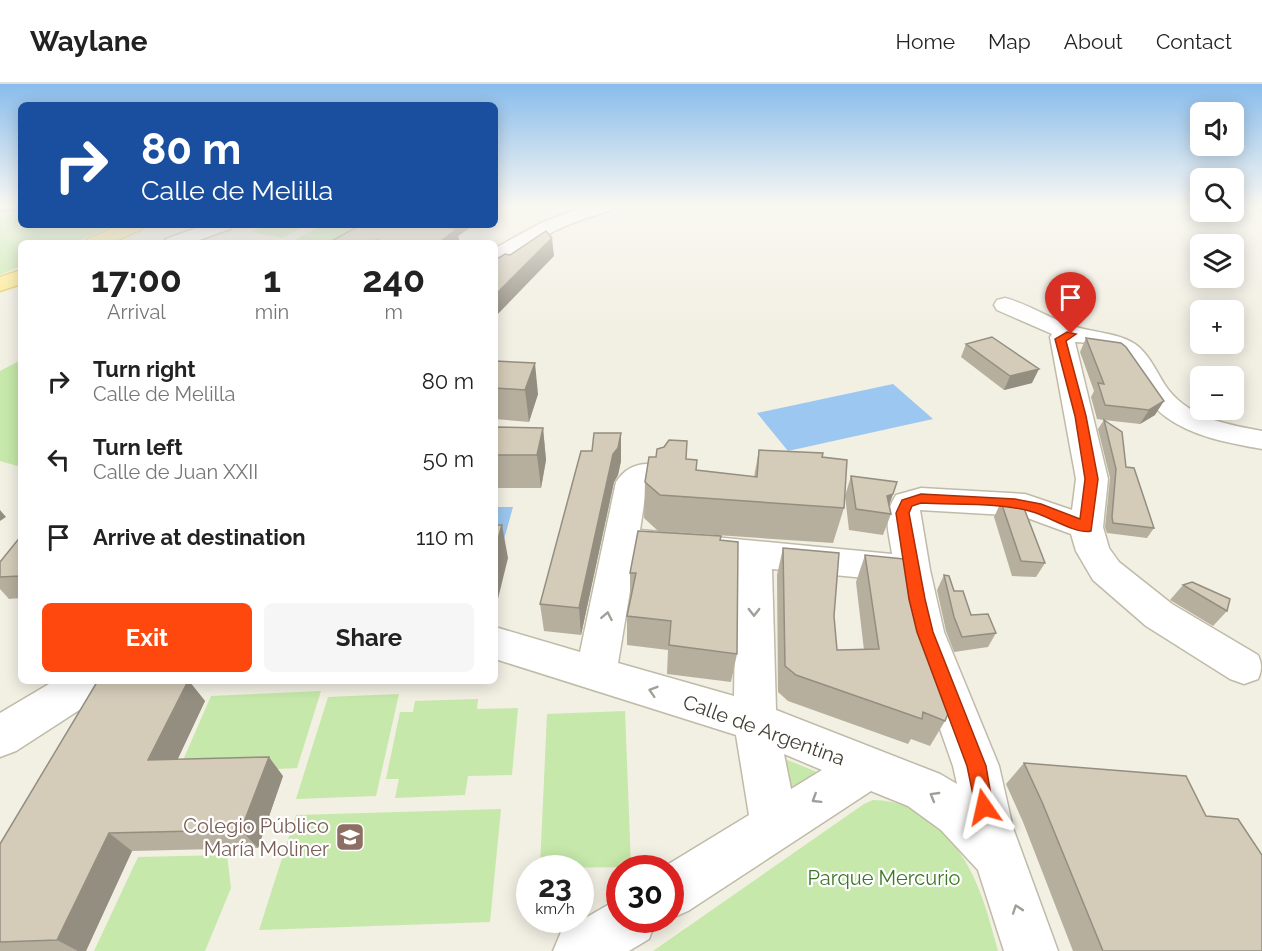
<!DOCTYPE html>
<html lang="en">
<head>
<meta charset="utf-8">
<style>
	:root { --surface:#fff; --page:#f6f6f6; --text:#222; --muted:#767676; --line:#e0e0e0; --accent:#ff480d }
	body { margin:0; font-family:Raleway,sans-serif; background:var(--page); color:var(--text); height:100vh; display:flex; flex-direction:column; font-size:22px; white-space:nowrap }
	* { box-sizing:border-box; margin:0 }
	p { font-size:20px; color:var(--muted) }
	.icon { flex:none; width:33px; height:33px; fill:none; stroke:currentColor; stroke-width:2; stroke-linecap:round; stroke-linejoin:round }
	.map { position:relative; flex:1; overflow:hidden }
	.side { position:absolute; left:18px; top:156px; width:480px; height:444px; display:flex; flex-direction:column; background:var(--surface); border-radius:9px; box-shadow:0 3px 15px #0003 }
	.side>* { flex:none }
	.guide { position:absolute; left:18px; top:18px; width:480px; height:126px; border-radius:9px; box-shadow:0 3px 15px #0003; background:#1a4fa0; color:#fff; overflow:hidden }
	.tools { position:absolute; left:1190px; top:18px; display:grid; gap:12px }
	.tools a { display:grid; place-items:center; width:54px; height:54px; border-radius:9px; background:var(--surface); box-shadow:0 3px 15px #0003; font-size:30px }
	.speed { position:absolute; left:516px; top:771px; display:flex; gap:12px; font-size:30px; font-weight:700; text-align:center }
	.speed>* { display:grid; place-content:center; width:78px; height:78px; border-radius:50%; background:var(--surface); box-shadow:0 3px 15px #0003; line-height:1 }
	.speed small { font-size:15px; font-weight:400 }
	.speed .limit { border:9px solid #d22; background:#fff; color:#111 }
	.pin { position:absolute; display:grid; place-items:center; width:51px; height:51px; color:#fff; margin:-62px -26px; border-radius:50% 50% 50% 0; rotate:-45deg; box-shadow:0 0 6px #0007 }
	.pin .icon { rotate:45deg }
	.me { position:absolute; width:66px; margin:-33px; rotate:349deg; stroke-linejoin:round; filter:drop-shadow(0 0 4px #0008) }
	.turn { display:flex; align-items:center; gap:21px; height:126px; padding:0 24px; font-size:27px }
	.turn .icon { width:78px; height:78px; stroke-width:2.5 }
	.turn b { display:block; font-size:42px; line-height:51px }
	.eta { display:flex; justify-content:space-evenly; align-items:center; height:102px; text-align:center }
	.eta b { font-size:36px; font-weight:700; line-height:42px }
	.action { display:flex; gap:12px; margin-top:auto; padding:12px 24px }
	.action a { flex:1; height:69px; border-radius:9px; background:var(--accent); color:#fff; font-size:24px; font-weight:700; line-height:69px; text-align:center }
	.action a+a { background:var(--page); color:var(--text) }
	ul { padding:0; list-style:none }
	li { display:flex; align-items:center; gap:18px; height:78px; padding:0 24px }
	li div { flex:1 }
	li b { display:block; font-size:22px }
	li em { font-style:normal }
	header { display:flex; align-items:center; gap:36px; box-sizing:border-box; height:84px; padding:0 30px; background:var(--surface); border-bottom:2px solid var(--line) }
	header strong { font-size:28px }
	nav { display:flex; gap:33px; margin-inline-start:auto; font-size:21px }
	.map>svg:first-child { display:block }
	.green { fill:#c6e8aa }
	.water { fill:#9cc7f1 }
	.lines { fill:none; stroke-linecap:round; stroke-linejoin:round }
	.minor-casing { stroke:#c0baa8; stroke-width:3 }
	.major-casing { stroke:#e6ca5d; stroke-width:3 }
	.minor { fill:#fff; fill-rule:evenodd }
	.major { fill:#ffea8f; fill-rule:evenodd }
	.wall { fill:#b6af9e }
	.shaded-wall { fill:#948e81 }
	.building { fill:#d4cbb8; stroke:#948e81; stroke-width:1.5 }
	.oneway { stroke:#a29f99 }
	.route { fill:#ff480d; stroke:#a62f08; stroke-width:1.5 }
	.labels { text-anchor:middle; stroke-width:4.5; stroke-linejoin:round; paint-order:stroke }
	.near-street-label { font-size:20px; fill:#443f33; stroke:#fff }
	.near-education-label { font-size:20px; fill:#785e54; stroke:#fff; text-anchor:end }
	.near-park-label { font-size:20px; fill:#3c7626; stroke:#fff }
</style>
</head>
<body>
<header>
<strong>Waylane</strong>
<nav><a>Home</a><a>Map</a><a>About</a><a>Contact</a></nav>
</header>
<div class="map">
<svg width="1262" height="867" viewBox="0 0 1262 867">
	<rect width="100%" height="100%" fill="#f2efe3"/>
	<path class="green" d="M 0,122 L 21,122 L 21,141 L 105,141 L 110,143 L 73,159 L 21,159 L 21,182 L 0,191 Z
		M 265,141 L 307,141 L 283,154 L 252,148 Z
		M 323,141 L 374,141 L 348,159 L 289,159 L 306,150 L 311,151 L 307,149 Z
		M 21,276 L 21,383 L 0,377 L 0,287 Z
		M 321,607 L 297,684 L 177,690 L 211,612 Z
		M 399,610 L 376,712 L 296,715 L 328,613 Z
		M 478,615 L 477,625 L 518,624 L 512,691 L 468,692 L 465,711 L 395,714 L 399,695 L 386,695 L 400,628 L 413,628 L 415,617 Z
		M 625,627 L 631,783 L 540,784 L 547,630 Z
		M 775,671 L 817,688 L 784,708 Z
		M 873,716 C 897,716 917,725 935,741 C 974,775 985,819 998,867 L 653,867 L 864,720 Z
		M 501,725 L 490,838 L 259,846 L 296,731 Z
		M 227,771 L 231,804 L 205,867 L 94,867 L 138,773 Z"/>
	<path class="water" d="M 893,300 L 933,335 L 788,367 L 757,329 Z
		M 495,423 L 513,423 L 503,459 L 495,458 Z"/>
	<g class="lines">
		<g class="minor-casing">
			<path id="minor" d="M 586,122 L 615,122 L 612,126 C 587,133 562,142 539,155 C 524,163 510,177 495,181 L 495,165 L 499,162 L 541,139 Z
				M 205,141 L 232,141 L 230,145 L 191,159 L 163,159 L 166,155 Z
				M 1005,214 C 1029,220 1050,235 1073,242 C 1093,249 1116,248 1135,260 C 1149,270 1156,287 1165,301 C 1186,333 1227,341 1262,347 L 1262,365 C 1230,359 1193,353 1166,333 C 1128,305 1136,259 1075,258 L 1108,395 L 1103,443 L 1109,464 L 1119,478 L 1172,520 L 1258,571 C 1262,580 1262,586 1258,595 L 1244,600 L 1230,595 L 1146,542 L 1093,496 L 1076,467 L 1071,450 L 1022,432 L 920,426 L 930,486 L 944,548 L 999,682 L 1013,744 L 1058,867 L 1004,867 L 978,786 L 941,746 L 908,722 L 871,707 L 688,827 L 670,835 L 670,784 L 662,784 L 749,731 L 736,651 L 495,575 L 495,543 L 580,568 L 616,398 C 627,381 643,377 662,382 L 666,389 L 662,396 L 647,400 L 640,446 L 892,470 C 889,447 882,433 896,411 L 921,404 L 1025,410 L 1072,426 L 1076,395 L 1050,253 L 1052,250 L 997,226 L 994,221 L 997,216 ZM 636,471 L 736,481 L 734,612 L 618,579 ZM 772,485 L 896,497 L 906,548 L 953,682 L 957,700 L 940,690 L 776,626 ZM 784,670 L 822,686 L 791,705 Z
				M 54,597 L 110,597 L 104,610 L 16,667 L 0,673 L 0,629 Z
				M 620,814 L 620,836 L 656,836 L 649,855 L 629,867 L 553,867 L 561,848 Z"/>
		</g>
		<g class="major-casing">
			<path id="major" d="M 120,141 L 144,141 L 142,145 L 111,159 L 85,159 L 88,155 Z
				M 21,186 L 21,200 L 0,207 L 0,193 Z"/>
		</g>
		<use href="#minor" class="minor"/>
		<use href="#major" class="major"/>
	</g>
	<path class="wall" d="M 1247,122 L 1262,122 L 1262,128 Z
		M 360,141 L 474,141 L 458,152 L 460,159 L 330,159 Z
		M 1086,254 L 1155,331 L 1140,340 L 1104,336 L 1126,383 L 1154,444 L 1147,454 L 1107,449 L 1105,443 L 1110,394 L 1098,345 L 1104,336 L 1097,335 L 1091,313 L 1094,307 L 1080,268 Z
		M 966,260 L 1032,299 L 1004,306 L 961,273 Z
		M 495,277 L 538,310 L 529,338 L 495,335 Z
		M 495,343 L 543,344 L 546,376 L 541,404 L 495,404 Z
		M 759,366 L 822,373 L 844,424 L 833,459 L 658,447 L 644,434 L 645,398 L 686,375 L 696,387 L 754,393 Z
		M 592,367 L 621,377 L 618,391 L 614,398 L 581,551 L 544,547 L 540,520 Z
		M 851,392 L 893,410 L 889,421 L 891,430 L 883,451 L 849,446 L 845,412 Z
		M 1001,418 L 1045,479 L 1036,493 L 1012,492 L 994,433 Z
		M 21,452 L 21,514 L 9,515 L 0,505 L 0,478 Z
		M 720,456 L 737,570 L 731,598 L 667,590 L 668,566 L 627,561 L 627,532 L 630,515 L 630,489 Z
		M 783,464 L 834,532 L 837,566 L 864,566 L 856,498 L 865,471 L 916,534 L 945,637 L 930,662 L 911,655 L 908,660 L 788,617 L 778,608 L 777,491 Z
		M 944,491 L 971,531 L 996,549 L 988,563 L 954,568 L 946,547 L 937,506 Z
		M 1183,501 L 1227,527 L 1213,542 L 1170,516 Z
		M 154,597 L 189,597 L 205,617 L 177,676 L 283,692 L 258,764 L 132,767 L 86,867 L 0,867 L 0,760 Z
		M 1024,679 L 1206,732 L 1262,867 L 1073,867 L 1023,738 L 1006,700 Z"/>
	<path class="shaded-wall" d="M 0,122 L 21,122 L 21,125 L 0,129 Z
		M 448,141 L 474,141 L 458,152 L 460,159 L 438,159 L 444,143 Z
		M 552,154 L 554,172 L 495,233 L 495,211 Z
		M 535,279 L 538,310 L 529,338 L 525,306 Z
		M 1039,285 L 1032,299 L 1004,306 L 1010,292 Z
		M 1164,317 L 1155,331 L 1140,340 L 1149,326 Z
		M 543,344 L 546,376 L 541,404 L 537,371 Z
		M 621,349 L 621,377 L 618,391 L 614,398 L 581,551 L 579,524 L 613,370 Z
		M 893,410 L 886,430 L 887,412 Z
		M 0,426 L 6,433 L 0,437 Z
		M 502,441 L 508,474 L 495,527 L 495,466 Z
		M 188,597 L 189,597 L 205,617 L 168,696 L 148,676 Z
		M 269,673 L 283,692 L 258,764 L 241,746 Z
		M 109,749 L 132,767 L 86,867 L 78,867 L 57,856 Z"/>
	<path class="building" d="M 360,141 L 448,141 L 444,143 L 457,145 L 438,159 L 391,159 L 376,156 L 371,159 L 330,158 Z
		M 546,147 L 552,154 L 495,211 L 495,175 L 497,175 L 505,170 L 510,171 Z
		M 992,253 L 1039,285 L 1010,292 L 966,260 Z
		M 1086,254 L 1121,259 L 1126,263 L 1164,317 L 1149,326 L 1105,321 L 1098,299 L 1104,300 Z
		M 495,277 L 535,279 L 525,306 L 495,304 Z
		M 1104,336 L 1122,348 L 1126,383 L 1134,384 L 1154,444 L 1113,439 L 1112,433 L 1116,385 Z
		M 495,343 L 543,344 L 537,371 L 495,371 Z
		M 594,349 L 621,349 L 618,364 L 613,370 L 579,524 L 540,520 L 581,367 L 592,367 Z
		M 669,356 L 687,357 L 686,375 L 697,376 L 696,386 L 757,393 L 759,366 L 823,369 L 822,373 L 847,376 L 844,424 L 660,411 L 645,398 L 649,373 L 656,373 L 657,365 L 664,363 Z
		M 851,392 L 897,398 L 893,410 L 887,412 L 891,430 L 856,425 Z
		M 1001,418 L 1022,419 L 1045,479 L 1021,477 Z
		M 495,441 L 502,441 L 495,466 Z
		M 638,447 L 721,452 L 720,456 L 738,458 L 737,570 L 669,561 L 671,537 L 627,532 L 636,489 L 630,489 Z
		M 21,452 L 21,492 L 0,493 L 0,478 Z
		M 783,464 L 839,469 L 834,532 L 837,566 L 879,565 L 865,471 L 904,475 L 916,534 L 952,620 L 945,637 L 923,628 L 922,635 L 796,591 L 785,582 Z
		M 944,491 L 949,492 L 954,507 L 963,507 L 971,531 L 988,530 L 996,549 L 962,553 L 954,533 Z
		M 1192,498 L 1230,515 L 1227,527 L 1183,501 Z
		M 154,597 L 188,597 L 148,676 L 269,673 L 241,746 L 109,749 L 57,856 L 0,858 L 0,760 L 97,598 Z
		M 1024,679 L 1186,692 L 1206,732 L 1238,735 L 1262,771 L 1262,867 L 1103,867 L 1042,718 Z"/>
	<defs><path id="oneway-chevron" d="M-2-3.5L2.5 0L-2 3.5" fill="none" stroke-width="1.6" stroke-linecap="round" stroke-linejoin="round" transform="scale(1.5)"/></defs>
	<g class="oneway">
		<use href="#oneway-chevron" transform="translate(754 528) rotate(90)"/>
		<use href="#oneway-chevron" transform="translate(607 532) rotate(-79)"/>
		<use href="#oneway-chevron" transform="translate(653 607) rotate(-163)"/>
		<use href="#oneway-chevron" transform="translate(934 712) rotate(-150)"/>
		<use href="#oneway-chevron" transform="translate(816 715) rotate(148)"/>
		<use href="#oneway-chevron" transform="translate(1017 825) rotate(-109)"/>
	</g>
	<linearGradient id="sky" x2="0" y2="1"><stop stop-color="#89bcec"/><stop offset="0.5" stop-color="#f9f8f2"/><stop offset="1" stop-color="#f9f8f2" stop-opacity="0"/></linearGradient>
	<rect width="1262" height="244" fill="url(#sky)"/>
	<path class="route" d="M 1067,248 L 1076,250 L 1066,257 L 1086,332 L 1098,395 L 1091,447 C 1077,451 1048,432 1033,428 C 1000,418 956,421 921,419 L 912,422 L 909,429 L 925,515 L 933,548 L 986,682 L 993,723 L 990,730 L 984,733 L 977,730 L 967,682 L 917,548 L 909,515 L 896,429 L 902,416 L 921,410 L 1015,415 L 1041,420 L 1080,435 L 1085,395 L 1075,332 L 1055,255 Z"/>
	<defs>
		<g id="school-square" transform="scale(1.5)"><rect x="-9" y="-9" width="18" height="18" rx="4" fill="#8d6e63" stroke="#fff"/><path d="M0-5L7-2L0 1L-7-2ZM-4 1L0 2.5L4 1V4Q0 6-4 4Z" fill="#fff"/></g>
	</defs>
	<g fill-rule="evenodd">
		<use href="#school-square" x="350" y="753"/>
	</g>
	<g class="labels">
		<g class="near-street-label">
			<text transform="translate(764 646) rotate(20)" y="7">Calle de Argentina</text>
		</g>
		<g class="near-education-label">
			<text x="329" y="749">Colegio Público<tspan x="329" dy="23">María Moliner</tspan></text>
		</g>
		<g class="near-park-label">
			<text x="884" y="801">Parque Mercurio</text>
		</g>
	</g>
</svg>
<div class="tools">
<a><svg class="icon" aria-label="sound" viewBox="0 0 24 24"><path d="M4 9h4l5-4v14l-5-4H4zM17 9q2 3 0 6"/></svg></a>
<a><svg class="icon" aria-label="search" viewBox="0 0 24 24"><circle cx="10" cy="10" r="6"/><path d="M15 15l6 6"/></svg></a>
<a><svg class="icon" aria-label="layers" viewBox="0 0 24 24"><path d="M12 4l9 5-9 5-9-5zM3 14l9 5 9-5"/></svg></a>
<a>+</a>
<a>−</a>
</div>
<div class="speed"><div>23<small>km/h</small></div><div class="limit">30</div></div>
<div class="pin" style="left:1071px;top:250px;background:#d93025"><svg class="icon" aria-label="arrive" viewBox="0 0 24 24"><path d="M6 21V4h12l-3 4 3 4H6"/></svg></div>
<svg class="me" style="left:984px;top:723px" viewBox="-20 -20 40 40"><path d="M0-17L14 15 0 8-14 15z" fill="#ff480d" stroke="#fff" stroke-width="4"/></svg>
<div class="guide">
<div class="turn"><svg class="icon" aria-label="right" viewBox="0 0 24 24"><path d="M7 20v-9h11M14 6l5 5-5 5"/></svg><div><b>80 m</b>Calle de Melilla</div></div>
</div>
<section class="side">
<div class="eta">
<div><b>17:00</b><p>Arrival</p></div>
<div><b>1</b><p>min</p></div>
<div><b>240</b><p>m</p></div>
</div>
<ul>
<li><svg class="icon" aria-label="right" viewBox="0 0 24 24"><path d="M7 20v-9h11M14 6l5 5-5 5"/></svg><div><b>Turn right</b><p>Calle de Melilla</p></div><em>80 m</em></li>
<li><svg class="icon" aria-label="left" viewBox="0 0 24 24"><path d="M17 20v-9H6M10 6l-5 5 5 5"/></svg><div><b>Turn left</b><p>Calle de Juan XXII</p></div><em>50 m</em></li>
<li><svg class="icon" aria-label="arrive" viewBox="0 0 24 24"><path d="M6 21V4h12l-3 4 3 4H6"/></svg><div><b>Arrive at destination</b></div><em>110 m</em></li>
</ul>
<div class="action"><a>Exit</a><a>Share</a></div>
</section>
</div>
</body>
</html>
